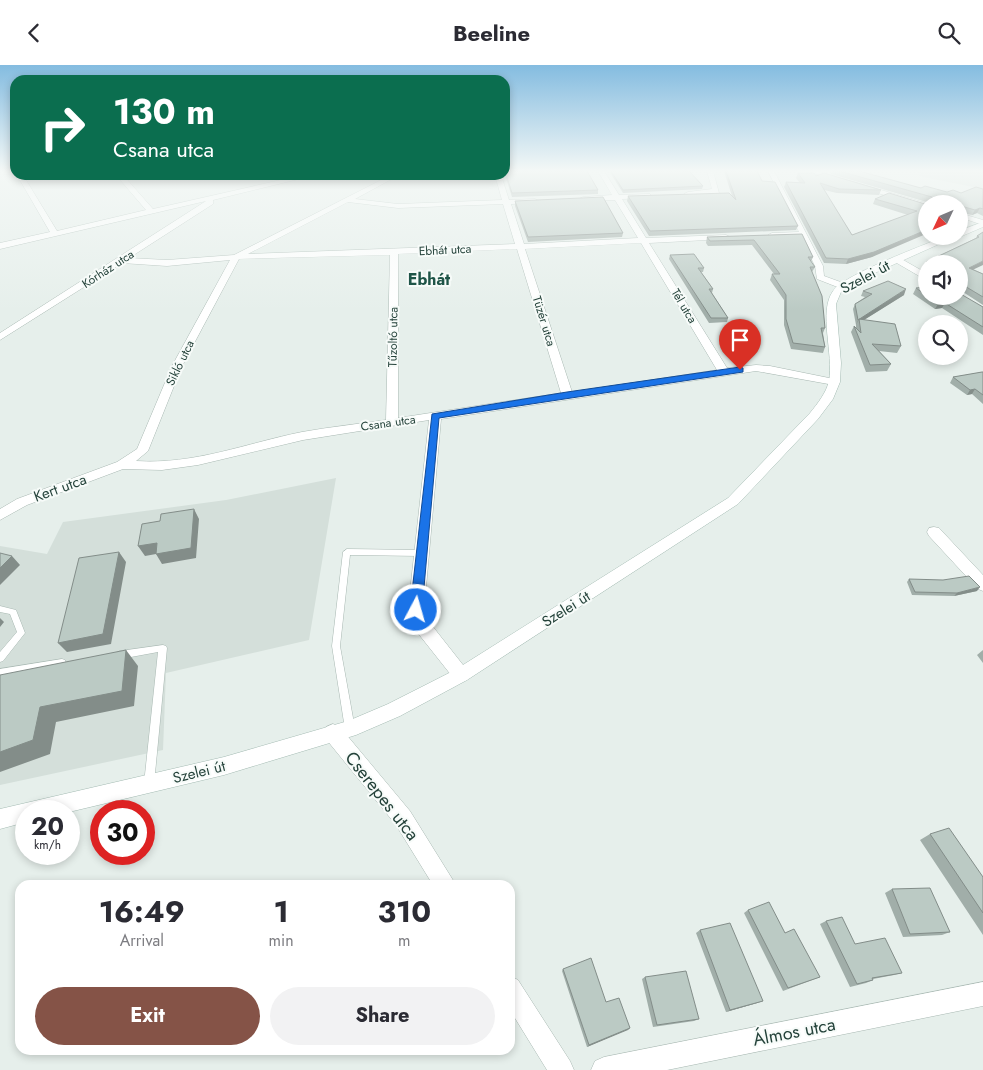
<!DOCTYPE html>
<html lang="en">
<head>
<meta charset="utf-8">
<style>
	:root { --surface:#fff; --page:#f2f2f3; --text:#2b2b33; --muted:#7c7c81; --accent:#855347 }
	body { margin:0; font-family:Jost,sans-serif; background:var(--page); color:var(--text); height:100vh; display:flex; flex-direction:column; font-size:19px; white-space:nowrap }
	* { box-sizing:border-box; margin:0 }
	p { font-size:16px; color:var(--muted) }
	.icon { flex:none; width:28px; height:28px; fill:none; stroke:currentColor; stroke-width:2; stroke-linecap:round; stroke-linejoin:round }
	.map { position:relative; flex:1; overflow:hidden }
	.details { position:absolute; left:15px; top:815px; width:500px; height:175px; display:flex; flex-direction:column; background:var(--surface); border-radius:15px; box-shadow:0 2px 8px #0003 }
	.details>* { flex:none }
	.banner { position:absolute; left:10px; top:10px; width:500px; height:105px; border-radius:15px; box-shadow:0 2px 8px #0003; background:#0b6e4f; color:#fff; overflow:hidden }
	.needle { width:32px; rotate:226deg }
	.buttons { position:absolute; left:918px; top:130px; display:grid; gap:10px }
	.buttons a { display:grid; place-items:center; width:50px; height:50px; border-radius:50%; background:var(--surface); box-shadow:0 2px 8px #0003; font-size:25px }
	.speed { position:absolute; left:15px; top:735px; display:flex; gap:10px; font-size:25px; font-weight:700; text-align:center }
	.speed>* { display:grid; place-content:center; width:65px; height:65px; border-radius:50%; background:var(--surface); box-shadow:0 2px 8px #0003; line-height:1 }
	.speed small { font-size:12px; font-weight:400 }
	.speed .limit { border:8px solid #d22; background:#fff; color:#111 }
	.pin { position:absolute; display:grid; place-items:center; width:42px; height:42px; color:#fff; margin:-51px -21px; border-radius:50% 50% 50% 0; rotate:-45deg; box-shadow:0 0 5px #0007 }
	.pin .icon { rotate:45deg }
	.me { position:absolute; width:55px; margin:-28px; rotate:6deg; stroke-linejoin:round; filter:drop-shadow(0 0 4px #0008) }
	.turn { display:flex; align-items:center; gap:18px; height:105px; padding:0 20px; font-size:22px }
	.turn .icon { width:65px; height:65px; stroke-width:2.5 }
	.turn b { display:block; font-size:35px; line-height:42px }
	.eta { display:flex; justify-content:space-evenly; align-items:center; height:85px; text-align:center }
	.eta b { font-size:30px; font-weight:700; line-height:35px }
	.primary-button { display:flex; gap:10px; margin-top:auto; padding:10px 20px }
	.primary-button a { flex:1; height:58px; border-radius:30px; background:var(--accent); color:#fff; font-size:20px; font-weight:700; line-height:58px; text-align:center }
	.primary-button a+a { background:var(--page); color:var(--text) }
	header { display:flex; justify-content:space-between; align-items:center; height:65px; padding:0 20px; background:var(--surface); font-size:22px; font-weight:700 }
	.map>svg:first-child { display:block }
	.built { fill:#d4dfda }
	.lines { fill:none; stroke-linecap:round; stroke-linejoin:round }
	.service-casing { stroke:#a8b8b2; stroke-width:1 }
	.minor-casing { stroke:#a8b8b2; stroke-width:1 }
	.secondary-casing { stroke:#a4bbb3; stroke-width:1 }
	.service { fill:#fff; fill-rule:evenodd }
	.minor { fill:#fff; fill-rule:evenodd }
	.secondary { fill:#fff; fill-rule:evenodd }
	.wall { fill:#a1aea9 }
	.shaded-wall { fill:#838d89 }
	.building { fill:#bbcac4; stroke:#838d89 }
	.route { fill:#1a73e8; stroke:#114b97 }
	.labels { text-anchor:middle; stroke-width:4; stroke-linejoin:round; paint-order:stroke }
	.far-street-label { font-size:12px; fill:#24423a; stroke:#f7fbf9 }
	.street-label { font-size:15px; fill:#24423a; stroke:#f7fbf9 }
	.far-district-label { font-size:16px; font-weight:bold; fill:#1f5548; stroke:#f7fbf9 }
	.near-street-label { font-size:18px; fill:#24423a; stroke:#f7fbf9 }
</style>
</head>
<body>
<header><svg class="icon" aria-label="back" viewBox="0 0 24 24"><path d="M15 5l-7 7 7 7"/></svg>Beeline<svg class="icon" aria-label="search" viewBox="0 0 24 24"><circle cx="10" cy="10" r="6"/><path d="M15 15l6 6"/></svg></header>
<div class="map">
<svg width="983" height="1005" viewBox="0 0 983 1005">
	<rect width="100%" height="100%" fill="#e6efeb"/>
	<path class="built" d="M 921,106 L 983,106 L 983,124 L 919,111 Z
		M 336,413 L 309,575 L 166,608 L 163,685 L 0,720 L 0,481 L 47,489 L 63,457 L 226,435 Z"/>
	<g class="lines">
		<g class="service-casing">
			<path id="service" d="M 347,484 L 421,485 L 425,488 L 421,491 L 350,490 L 340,581 L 355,664 L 353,667 L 350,668 L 347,667 L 345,664 L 332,581 L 343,487 Z
				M 0,541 L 16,545 L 25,568 L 3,596 L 0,597 L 0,587 L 17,567 L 10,549 L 0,547 Z
				M 163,580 L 166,581 L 167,583 L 154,719 L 152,722 L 149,724 L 146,722 L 144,719 L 158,587 L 120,594 L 117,593 L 116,590 L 117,587 L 120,586 Z
				M 62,594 L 65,595 L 66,598 L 65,601 L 62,602 L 0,612 L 0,604 Z"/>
		</g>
		<g class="minor-casing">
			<path id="minor" d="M 598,106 L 604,106 L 619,130 L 650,129 L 651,131 L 647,133 L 622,134 L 646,173 L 726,170 L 730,172 L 726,174 L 649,178 L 727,303 L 756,300 L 770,301 L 834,314 L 840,317 L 834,320 L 756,306 L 441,354 L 424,545 L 430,558 L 467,605 L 470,610 L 467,615 L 461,617 L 455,615 L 417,567 L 408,545 L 429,355 L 303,375 L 198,400 L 162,405 L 123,404 L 27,440 L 0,455 L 0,444 L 17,434 L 117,397 L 137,384 L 172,301 L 230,195 L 167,201 L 122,198 L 0,275 L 0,268 L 206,136 L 0,184 L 0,178 L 50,167 L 17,110 L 23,110 L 57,166 L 146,145 L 116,110 L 123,110 L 153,144 L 303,110 L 315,110 L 213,135 L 213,139 L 129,193 L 167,195 L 234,190 L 391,110 L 399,110 L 355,134 L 398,139 L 502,135 L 495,110 L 501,110 L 509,135 L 535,134 L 539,136 L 535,138 L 511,139 L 524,179 L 638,173 L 615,135 L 583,136 L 579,134 L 583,132 L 612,130 ZM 348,137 L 398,143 L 503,139 L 515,179 L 248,189 ZM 641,178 L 717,305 L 572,327 L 525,184 ZM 517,184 L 561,328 L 398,353 L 398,189 ZM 390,190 L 386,355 C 358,359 330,362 302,367 C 247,378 194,400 136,396 L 148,386 L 182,301 L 239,194 Z
				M 707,106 L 713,106 L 719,128 L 685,131 L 684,129 L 688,127 L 712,124 Z
				M 768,106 L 774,106 L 823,201 L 824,211 L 846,219 L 846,223 L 840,223 L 817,214 L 815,201 L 801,172 L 772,172 L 768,170 L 772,168 L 799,167 Z
				M 807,106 L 816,106 L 929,139 L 926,139 L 926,142 L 923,142 Z
				M 959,148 L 983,155 L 983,160 L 959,152 Z
				M 898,192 L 926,208 L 926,215 L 895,197 L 894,195 Z
				M 934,462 L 939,463 L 983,510 L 983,526 L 978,524 L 929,471 L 927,467 L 929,463 Z
				M 333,659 L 340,662 L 410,746 L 456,820 L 433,820 L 396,760 L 326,674 L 324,668 L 326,662 Z
				M 510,911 L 518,915 L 570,996 L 574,1005 L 547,1005 L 510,945 Z
				M 983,917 L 983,941 L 667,1005 L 591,1005 L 595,996 L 604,992 Z"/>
		</g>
		<g class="secondary-casing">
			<path id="secondary" d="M 983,157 L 983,162 L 962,171 L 958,171 L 959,166 Z
				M 946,171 L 957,171 L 857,216 L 841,227 L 836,239 L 841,298 L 840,317 L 833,334 L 818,354 L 738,439 L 467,615 L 400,651 L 356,670 L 224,710 L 69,747 L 26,746 L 26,757 L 0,764 L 0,744 L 224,692 L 348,656 L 388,639 L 455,605 L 728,433 L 810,348 C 818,338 826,328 829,316 C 834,289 818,247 833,226 C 843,210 924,180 946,171 Z"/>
		</g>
		<use href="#service" class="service"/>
		<use href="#minor" class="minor"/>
		<use href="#secondary" class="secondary"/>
	</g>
	<path class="wall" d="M 505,106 L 598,125 L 598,129 L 512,132 L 505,110 Z
		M 609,106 L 689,106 L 703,121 L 702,124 L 623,128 Z
		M 724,106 L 757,106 L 762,116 L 798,161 L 796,165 L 649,171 L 627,136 L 628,131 L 732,131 Z
		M 832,106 L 859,106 L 921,123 L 947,127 L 961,128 L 983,124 L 983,151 L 977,148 L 972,150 L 960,147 L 960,148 L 963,149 L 961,155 L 959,155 L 959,139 L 872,192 L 846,199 L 824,198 L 784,122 L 786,117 L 800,118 L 796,113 L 798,108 L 816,111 L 881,125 L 879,130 L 837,128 L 824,125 L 852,170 L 908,150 L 873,139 L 875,134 L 925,139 L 930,138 L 831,109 Z
		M 515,136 L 623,168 L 622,172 L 528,177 L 515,141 Z
		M 983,167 L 973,204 L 983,209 L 983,240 L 960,225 L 959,227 L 959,199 L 926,199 L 926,204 L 923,202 L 926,197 L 976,173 L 977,171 Z
		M 802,169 L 813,192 L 811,197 L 815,202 L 812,207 L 825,263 L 823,268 L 825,282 L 823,288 L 791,284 L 784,260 L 784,235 L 770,215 L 772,209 L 774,209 L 752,180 L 708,181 L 706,178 L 707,172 Z
		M 670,190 L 704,203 L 703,207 L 701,207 L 713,224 L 712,228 L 728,253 L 727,257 L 709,258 L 669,194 Z
		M 926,222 L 926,231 L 959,231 L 983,242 L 983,270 L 942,243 L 935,244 L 913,229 L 916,223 Z
		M 863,226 L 904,230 L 864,255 L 901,281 L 897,288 L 879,286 L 891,299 L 887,306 L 866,307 L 851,267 L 854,261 L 856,263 L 856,259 L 856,260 L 853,244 L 855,239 L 865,232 L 861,231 Z
		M 983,307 L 983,339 L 972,329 L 967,330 L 950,318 L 953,312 Z
		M 909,514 L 977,526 L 954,531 L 912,530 L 907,517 Z
		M 983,585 L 983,598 L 977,590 Z
		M 930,769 L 983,812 L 983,870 L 920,775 Z
		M 892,824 L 950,867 L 942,870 L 903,872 L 885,828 Z
		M 748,845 L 785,868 L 820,912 L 783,926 L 744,848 Z
		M 826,856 L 855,879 L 902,908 L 894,910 L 873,914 L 873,915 L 866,918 L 850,922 L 820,859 Z
		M 700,865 L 763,936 L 757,938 L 726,947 L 696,868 Z
		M 563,904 L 606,937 L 630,963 L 587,982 L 562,906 Z
		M 645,912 L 699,954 L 694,956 L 653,962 L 642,914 Z"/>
	<path class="shaded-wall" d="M 980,143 L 977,148 L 972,150 L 975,145 Z
		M 963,149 L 961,155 L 959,155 L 959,151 Z
		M 926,165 L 926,169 L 872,192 L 846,199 L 848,194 Z
		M 983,196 L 983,200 L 966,208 L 969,203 Z
		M 906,224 L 904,230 L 859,258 L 859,254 L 856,260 L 858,255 Z
		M 945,238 L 942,243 L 935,244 L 938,239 Z
		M 975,324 L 972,329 L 967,330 L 970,325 Z
		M 194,444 L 199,454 L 196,493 L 162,499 L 156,489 L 145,491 L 138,481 Z
		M 119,487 L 126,497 L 111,579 L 67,587 L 58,578 Z
		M 12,491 L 20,500 L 0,520 L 0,503 Z
		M 980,522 L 977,526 L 954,531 L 957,528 Z
		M 0,553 L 4,557 L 0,562 Z
		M 126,585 L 138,601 L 134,641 L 56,657 L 50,689 L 0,707 L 0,687 L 40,642 Z
		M 763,936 L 757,938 L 726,947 L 730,945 Z
		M 630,963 L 628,965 L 587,982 L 589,980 Z"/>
	<path class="building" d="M 505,106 L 587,106 L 598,125 L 512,128 Z
		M 611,106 L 689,106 L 703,121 L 623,125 Z
		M 726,106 L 757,106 L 762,116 L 775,117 L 798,161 L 650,166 L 628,131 L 729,128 L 736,135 Z
		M 839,106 L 859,106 L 921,123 L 925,121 L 947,127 L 953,125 L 961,128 L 976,122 L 983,124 L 983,144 L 980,143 L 975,145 L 961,141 L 960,148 L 963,149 L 959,151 L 959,139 L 926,139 L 926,165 L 874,187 L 848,194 L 826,193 L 786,117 L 805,118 L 798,108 L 814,108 L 816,111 L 824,108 L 881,125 L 839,124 L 820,118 L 852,170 L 917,146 L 875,134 L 889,128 L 925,139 L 930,138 L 933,134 L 932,132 Z
		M 603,132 L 623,168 L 528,172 L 515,136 Z
		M 983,167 L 983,196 L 969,203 L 983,209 L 983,232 L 963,220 L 959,224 L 959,217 L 963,216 L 959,214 L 959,199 L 930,199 L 926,197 L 979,172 L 977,171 Z
		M 802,169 L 813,192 L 808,192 L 815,202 L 810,202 L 822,231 L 825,263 L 821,263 L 825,282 L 793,278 L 786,254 L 786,230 L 772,209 L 780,209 L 754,175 L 710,176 L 707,172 Z
		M 694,189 L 704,203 L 698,203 L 713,224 L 709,224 L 728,253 L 711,253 L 670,190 Z
		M 888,216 L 906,224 L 858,255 L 855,239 L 872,229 L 863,226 Z
		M 926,222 L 926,230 L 916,223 Z
		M 959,228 L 983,242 L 983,262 L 945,238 L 938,239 L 928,231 L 959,231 Z
		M 859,254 L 895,259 L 901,281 L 872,279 L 891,299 L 870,300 L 854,261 L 861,268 Z
		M 982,307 L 983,307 L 983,330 L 975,324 L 970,325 L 953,312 Z
		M 194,444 L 191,483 L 156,489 L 157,478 L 138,481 L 142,459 L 160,456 L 161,449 Z
		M 119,487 L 103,569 L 58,578 L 79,493 Z
		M 0,488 L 12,491 L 0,503 Z
		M 969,511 L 980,522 L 957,528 L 915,527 L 909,514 L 943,515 Z
		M 126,585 L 122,626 L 40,642 L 33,675 L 0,687 L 0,610 Z
		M 949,763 L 983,812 L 983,848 L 930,769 Z
		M 930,823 L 950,867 L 910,869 L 892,824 Z
		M 769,837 L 785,868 L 794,864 L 820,912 L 788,923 L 748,845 Z
		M 842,852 L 855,879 L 885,873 L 902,908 L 872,913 L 873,915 L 857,919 L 826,856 Z
		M 730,858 L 763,936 L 730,945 L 700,865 Z
		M 591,893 L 606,937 L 619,933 L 630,963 L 589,980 L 563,904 Z
		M 686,906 L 699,954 L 657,960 L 645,912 Z"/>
	<linearGradient id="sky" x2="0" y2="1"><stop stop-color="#84bce0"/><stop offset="0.43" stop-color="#f4f8f6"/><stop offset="1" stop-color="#f4f8f6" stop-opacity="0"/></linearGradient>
	<rect width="983" height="246" fill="url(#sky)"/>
	<path class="route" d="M 740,302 L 743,303 L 743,307 L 439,353 L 422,545 L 420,548 L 411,548 L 410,545 L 432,349 L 567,327 Z"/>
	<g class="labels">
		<g class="far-street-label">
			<text transform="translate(445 185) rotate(-3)" y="4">Ebhát utca</text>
			<text transform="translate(108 204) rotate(-33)" y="4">Kórház utca</text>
			<text transform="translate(684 241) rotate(59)" y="4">Tél utca</text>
			<text transform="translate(544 256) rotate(73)" y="4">Tüzér utca</text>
			<text transform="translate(393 272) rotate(-89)" y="4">Tűzoltó utca</text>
			<text transform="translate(180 298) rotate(-64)" y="4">Sikló utca</text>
			<text transform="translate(388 358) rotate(-8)" y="4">Csana utca</text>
		</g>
		<g class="street-label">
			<text transform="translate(865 212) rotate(-28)" y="5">Szelei út</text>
			<text transform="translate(60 423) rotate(-20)" y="5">Kert utca</text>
			<text transform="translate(566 544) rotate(-32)" y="5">Szelei út</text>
			<text transform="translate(199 707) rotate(-14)" y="5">Szelei út</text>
		</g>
		<g class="far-district-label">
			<text x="429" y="220">Ebhát</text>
		</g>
		<g class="near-street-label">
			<text transform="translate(382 731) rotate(52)" y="6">Cserepes utca</text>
			<text transform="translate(794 967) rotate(-11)" y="6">Álmos utca</text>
		</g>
	</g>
</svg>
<div class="buttons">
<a><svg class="needle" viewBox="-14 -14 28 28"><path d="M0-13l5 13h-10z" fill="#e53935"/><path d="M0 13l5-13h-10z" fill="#7c7c81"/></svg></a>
<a><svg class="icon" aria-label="sound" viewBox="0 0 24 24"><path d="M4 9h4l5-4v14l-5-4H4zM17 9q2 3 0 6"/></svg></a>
<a><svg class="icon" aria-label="search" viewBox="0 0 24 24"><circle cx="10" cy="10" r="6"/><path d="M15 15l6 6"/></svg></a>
</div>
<div class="speed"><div>20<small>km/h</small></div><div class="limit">30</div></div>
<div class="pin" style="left:740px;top:305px;background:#d93025"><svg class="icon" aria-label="arrive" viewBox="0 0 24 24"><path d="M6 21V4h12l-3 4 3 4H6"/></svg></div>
<svg class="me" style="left:416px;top:545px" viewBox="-20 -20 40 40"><circle r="17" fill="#1a73e8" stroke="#fff" stroke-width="3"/><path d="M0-11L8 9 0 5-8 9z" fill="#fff"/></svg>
<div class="banner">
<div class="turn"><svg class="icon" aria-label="right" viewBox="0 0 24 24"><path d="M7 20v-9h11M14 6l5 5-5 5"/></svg><div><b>130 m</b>Csana utca</div></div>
</div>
<section class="details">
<div class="eta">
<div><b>16:49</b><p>Arrival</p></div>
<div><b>1</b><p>min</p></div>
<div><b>310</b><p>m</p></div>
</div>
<div class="primary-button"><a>Exit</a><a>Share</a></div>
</section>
</div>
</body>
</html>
